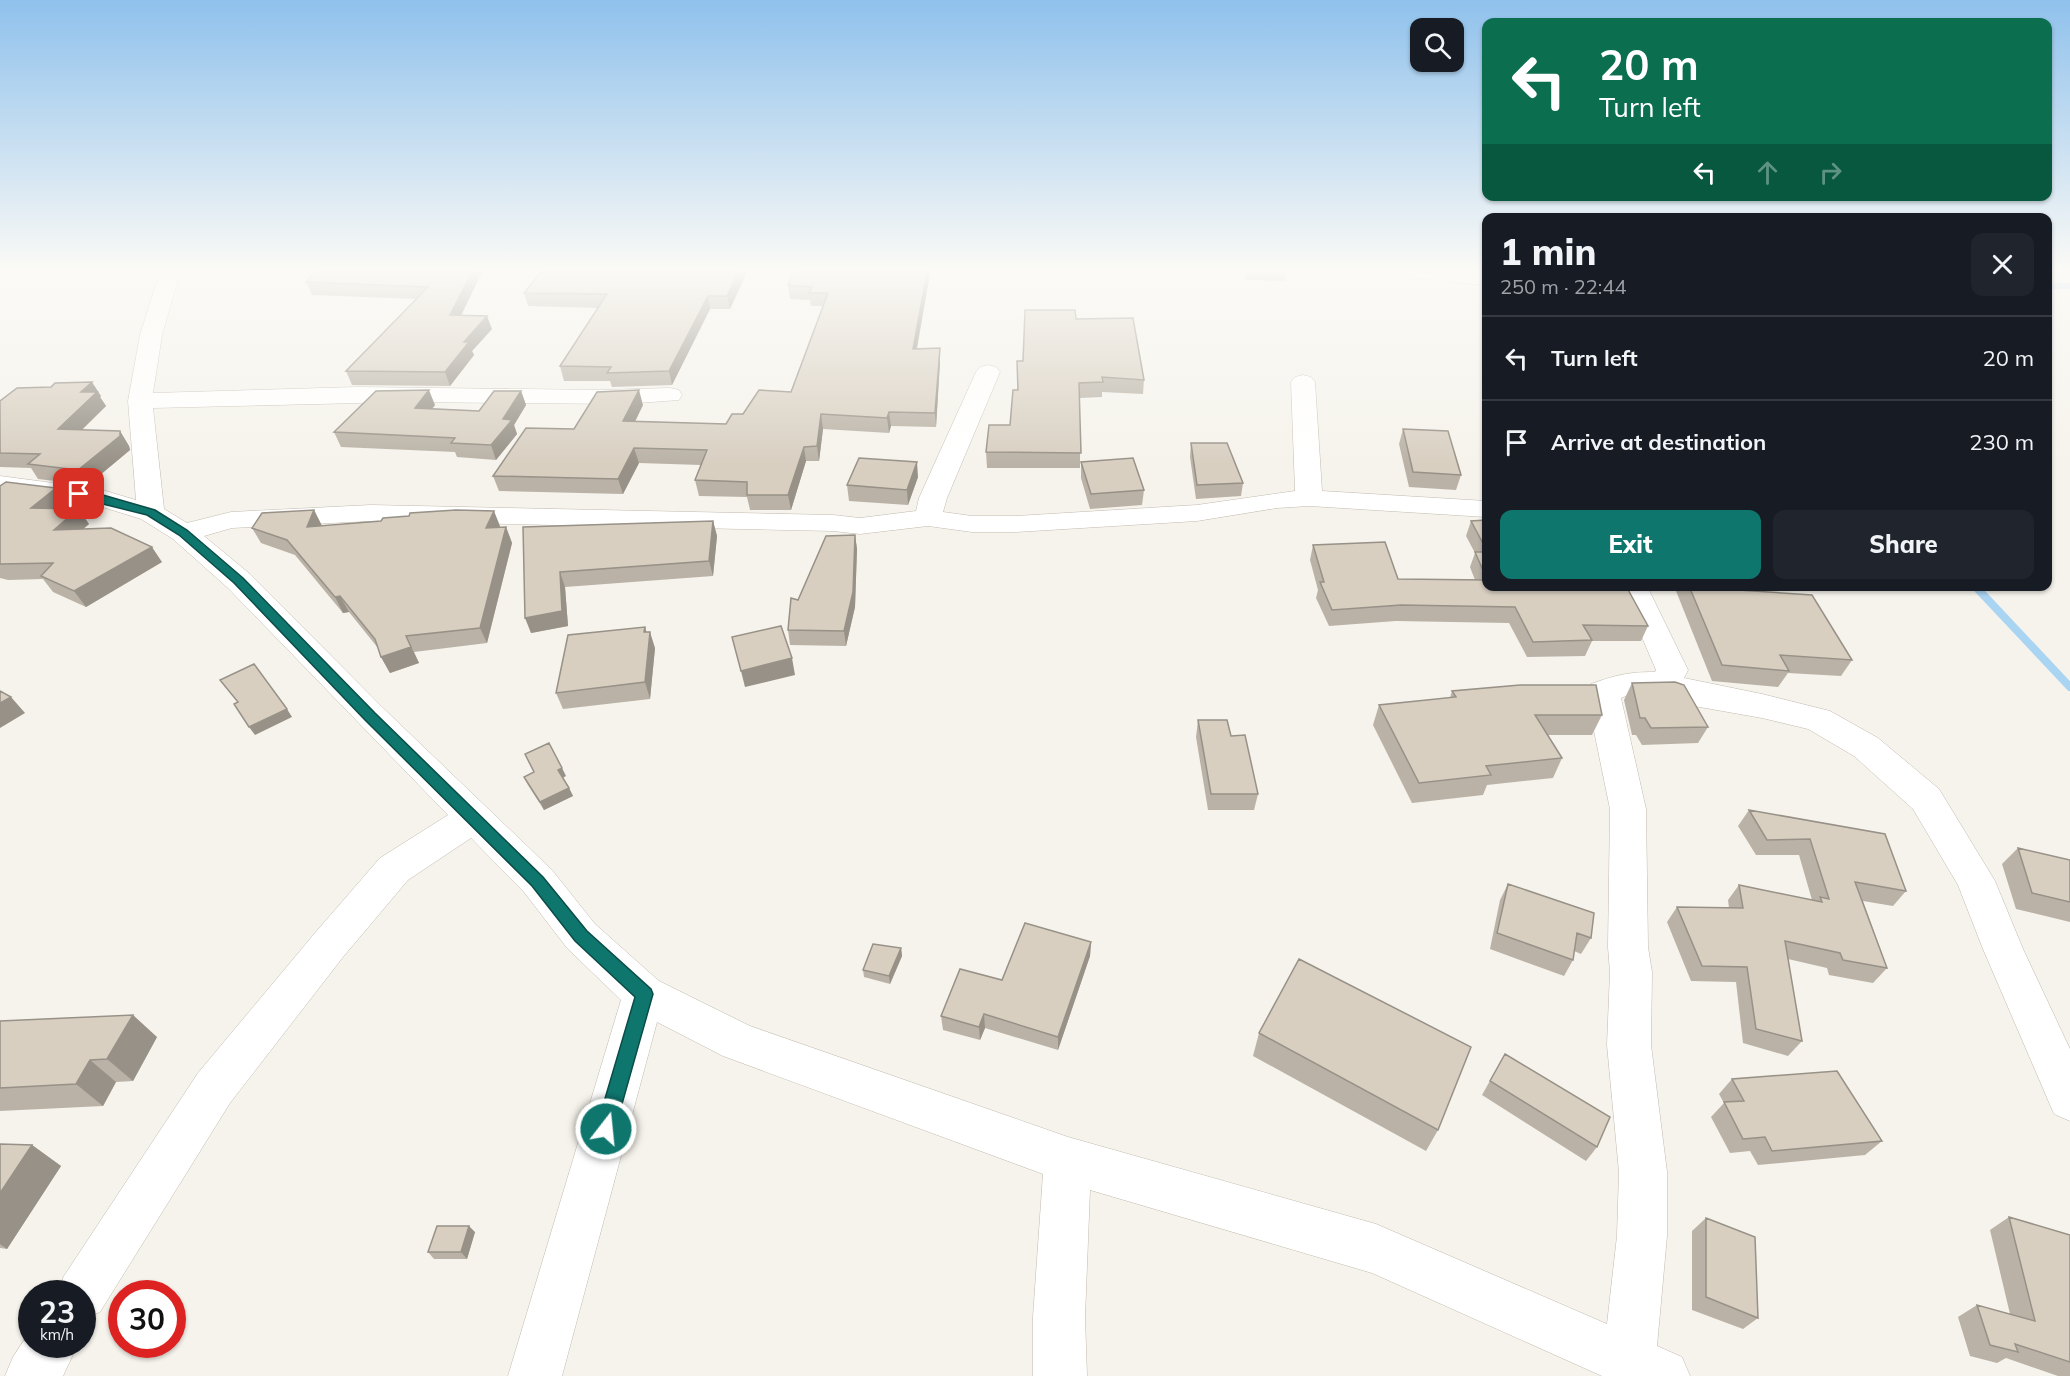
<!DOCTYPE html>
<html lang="en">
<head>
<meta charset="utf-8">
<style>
	:root { --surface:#171b24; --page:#20242c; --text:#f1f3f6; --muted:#9ea1a6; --line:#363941; --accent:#0f766e }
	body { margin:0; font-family:Mulish,sans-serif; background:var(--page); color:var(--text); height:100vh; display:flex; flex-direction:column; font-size:22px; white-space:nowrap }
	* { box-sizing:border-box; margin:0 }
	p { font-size:20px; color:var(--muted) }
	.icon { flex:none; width:33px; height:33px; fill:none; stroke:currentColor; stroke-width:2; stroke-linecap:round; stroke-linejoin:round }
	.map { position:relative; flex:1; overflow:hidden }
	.sheet { position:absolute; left:1482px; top:213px; width:570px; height:378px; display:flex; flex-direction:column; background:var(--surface); border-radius:12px; box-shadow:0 2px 4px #0004 }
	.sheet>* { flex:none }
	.banner { position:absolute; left:1482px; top:18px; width:570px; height:183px; border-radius:12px; box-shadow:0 2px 4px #0004; background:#0b6e4f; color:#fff; overflow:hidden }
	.controls { position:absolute; left:1410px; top:18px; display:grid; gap:12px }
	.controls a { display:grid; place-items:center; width:54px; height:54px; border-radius:12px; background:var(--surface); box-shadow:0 2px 4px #0004; font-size:30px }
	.speed { position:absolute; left:18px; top:1280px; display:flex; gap:12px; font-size:30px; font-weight:700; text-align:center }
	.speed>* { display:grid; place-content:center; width:78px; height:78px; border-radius:50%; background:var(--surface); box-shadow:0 2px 4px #0004; line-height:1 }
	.speed small { font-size:15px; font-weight:400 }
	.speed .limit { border:9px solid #d22; background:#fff; color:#111 }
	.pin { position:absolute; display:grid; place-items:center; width:51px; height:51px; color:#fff; margin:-26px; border-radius:12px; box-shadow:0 3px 9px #0006 }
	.me { position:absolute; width:66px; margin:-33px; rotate:16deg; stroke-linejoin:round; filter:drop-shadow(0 0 4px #0008) }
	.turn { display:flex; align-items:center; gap:21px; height:126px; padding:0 18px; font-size:27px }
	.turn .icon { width:78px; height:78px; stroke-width:2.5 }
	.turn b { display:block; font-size:42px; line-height:51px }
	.lanes { display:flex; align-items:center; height:57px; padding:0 18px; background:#0003; justify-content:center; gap:30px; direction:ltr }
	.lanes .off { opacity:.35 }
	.round { display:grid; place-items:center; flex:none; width:63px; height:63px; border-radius:12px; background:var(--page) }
	.overview { display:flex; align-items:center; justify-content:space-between; height:102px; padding:0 18px }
	h1 { font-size:36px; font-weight:800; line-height:45px }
	.cta { display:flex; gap:12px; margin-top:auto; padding:12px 18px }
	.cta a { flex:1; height:69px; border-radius:12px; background:var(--accent); color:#fff; font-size:24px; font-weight:800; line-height:69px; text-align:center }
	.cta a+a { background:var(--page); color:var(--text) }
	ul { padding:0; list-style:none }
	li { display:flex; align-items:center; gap:18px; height:84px; padding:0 18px; border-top:2px solid var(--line) }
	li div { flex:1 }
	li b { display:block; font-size:22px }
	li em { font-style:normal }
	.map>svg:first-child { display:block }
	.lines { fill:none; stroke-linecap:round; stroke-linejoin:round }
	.stream-far1 { stroke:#a9d4f2; stroke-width:6 }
	.stream { stroke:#a9d4f2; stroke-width:8 }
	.minor-casing { stroke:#c2bbae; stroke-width:1 }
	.minor { fill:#fff; fill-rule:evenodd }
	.wall { fill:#bab2a6 }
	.shaded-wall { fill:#979187 }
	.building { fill:#d8cfc1; stroke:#979187; stroke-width:1.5 }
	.route { fill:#0f766e; stroke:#0a4d48; stroke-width:1.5 }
</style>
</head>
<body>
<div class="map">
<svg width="2070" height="1376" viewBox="0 0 2070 1376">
	<rect width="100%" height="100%" fill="#f6f3ec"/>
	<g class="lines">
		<path class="stream-far1" d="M 2048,286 L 2070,286"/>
		<path class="stream" d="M 1975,586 L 2070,687"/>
		<g class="minor-casing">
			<path id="minor" d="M 160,272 L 180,272 L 162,335 L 153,393 L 357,387 L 601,390 L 670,388 L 679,390 L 682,395 L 679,400 L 624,404 L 401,402 L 153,408 L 164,509 L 187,523 L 231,512 L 371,505 L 833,515 L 860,518 L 916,511 L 919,498 L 976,372 L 980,367 L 988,365 L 996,367 L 1000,372 L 947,498 L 943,512 L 972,516 L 1016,516 L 1197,505 L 1295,491 L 1291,382 L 1295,377 L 1303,375 L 1311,377 L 1315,382 L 1322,491 L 1486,501 L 1486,517 L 1309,506 L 1277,508 L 1197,521 L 1016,532 L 972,532 L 928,526 L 860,534 L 833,531 L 371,521 L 232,528 L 204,536 L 250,574 L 382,707 L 552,870 L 595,924 L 659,981 L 750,1026 L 1068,1137 L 1376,1224 L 1607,1324 L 1617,1236 L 1619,1172 L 1607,1045 L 1610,972 L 1608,947 L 1610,809 L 1586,692 L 1591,684 C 1616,675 1628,672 1655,672 L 1656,670 L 1638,628 L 1617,586 L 1647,586 L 1688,670 L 1684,678 L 1762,694 L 1830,711 L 1878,738 L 1939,789 L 1995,881 L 2023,949 L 2070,1049 L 2070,1121 L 2054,1114 L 1983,949 L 1958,885 L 1913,809 L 1854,756 L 1808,729 L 1762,718 L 1694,706 L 1663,695 L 1631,694 L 1621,698 L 1646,809 L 1648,947 L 1652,972 L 1651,1045 L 1667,1172 L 1667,1236 L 1657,1346 L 1682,1357 L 1690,1376 L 1602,1376 L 1372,1273 L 1090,1190 L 1085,1317 L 1087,1376 L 1033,1376 L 1033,1317 L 1043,1174 L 723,1056 L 657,1022 L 562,1376 L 508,1376 L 621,1000 L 567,948 L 524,892 L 471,838 L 408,880 L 343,957 L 230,1103 L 100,1312 L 82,1319 L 82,1293 L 57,1293 L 64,1276 L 198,1073 L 315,933 L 380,858 L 448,815 L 228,588 L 173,539 L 141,519 L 96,505 L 0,492 L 0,476 L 99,489 L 136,500 L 128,401 L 140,335 Z
				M 1402,272 L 1486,273 L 1486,285 L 1412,278 L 1405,276 Z
				M 32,1328 L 32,1344 L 78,1344 L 63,1376 L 5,1376 L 13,1357 Z"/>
		</g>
		<use href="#minor" class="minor"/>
	</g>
	<path class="wall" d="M 316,272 L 482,272 L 461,315 L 492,329 L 472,351 L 474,355 L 450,386 L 352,385 L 346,371 L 417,299 L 312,295 L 306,282 Z
		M 747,272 L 730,309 L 710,309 L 672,385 L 612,387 L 610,381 L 564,381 L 560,366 L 598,308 L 528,306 L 524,293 Z
		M 1245,272 L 1286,272 L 1285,281 L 1246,280 Z
		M 929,279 L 917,349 L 940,348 L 940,362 L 936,427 L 891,426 L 889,433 L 823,429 L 819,461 L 806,461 L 791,510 L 750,510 L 747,497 L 699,496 L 695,480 L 701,465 L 639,463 L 623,494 L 499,491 L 493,476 L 574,429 L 643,405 L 635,421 L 726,424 L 743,414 L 791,392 L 823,306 L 811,306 L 810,300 L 790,299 L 788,285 Z
		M 1023,361 L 1144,380 L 1143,394 L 1102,392 L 1102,397 L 1080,398 L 1080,468 L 987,468 L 986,452 L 1010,425 Z
		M 521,391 L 526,405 L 514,425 L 517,434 L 496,460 L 457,457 L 455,452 L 341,447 L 334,432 L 435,405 L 432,409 L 479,411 Z
		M 101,396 L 100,397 L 106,406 L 82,430 L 120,431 L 129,446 L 130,450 L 88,485 L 38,479 L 31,468 L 0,467 L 0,401 Z
		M 1403,429 L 1461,475 L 1456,490 L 1409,487 L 1399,444 Z
		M 1191,443 L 1243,483 L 1241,496 L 1196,499 L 1190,457 Z
		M 1081,462 L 1144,490 L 1142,505 L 1090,509 L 1081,478 Z
		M 918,477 L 908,505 L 849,501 L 847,485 Z
		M 0,486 L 66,503 L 60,509 L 78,509 L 89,524 L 83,529 L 162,562 L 86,607 L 53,592 L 43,579 L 8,580 L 0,578 Z
		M 314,510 L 322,526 L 500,526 L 499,527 L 506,527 L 512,543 L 487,643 L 414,652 L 419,663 L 390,673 L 381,657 L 378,648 L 349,612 L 343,613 L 295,555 L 261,543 L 252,528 Z
		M 1486,520 L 1486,586 L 1648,626 L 1641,641 L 1592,641 L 1585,656 L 1527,657 L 1509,623 L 1396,621 L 1329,626 L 1316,598 L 1318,590 L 1310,560 L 1313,545 L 1398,579 L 1475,580 L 1470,567 L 1475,553 L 1466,536 L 1471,521 Z
		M 713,521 L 717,536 L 713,576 L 565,587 L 568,626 L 531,633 L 523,527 Z
		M 855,535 L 857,549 L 855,607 L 846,646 L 790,645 L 788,630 L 798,600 Z
		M 1674,586 L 1738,586 L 1739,590 L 1852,660 L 1841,676 L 1788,673 L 1778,687 L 1712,681 Z
		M 645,627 L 646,632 L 655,648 L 650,699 L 563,709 L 556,693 Z
		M 1632,683 L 1708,727 L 1698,743 L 1642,745 L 1636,735 L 1632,735 L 1624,700 Z
		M 1452,691 L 1602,715 L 1592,735 L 1548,735 L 1562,758 L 1553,778 L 1487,785 L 1483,795 L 1412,803 L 1373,725 L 1379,705 L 1450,698 Z
		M 1198,720 L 1231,736 L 1258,794 L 1254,810 L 1208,810 L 1196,737 Z
		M 566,776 L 563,778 L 569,788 L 573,796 L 544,810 L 528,785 L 524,777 Z
		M 1749,810 L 1885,834 L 1906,891 L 1893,906 L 1863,901 L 1887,968 L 1873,983 L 1829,975 L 1827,968 L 1788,959 L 1802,1041 L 1788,1056 L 1743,1043 L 1736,982 L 1691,981 L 1667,922 L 1677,907 L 1729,908 L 1728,900 L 1739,885 L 1812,900 L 1799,855 L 1756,855 L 1738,826 Z
		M 2018,848 L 2070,860 L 2070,922 L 2016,909 L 2002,864 Z
		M 1508,884 L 1591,938 L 1581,954 L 1574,951 L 1573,960 L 1564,976 L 1490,949 L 1500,900 Z
		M 1091,942 L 1090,956 L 1058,1050 L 985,1028 L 980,1040 L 943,1030 L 941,1016 L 1002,980 Z
		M 901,948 L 902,956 L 890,984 L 864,977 L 863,970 Z
		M 0,1021 L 157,1037 L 133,1081 L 116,1082 L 103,1106 L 0,1111 Z
		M 1259,1033 L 1438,1130 L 1426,1151 L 1253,1056 Z
		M 1505,1054 L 1597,1147 L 1586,1161 L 1482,1095 Z
		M 1732,1079 L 1882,1141 L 1865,1155 L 1758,1165 L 1750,1151 L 1730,1153 L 1711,1117 L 1724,1103 L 1719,1094 Z
		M 0,1144 L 32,1145 L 61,1166 L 7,1249 L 0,1248 Z
		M 2009,1217 L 2070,1235 L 2070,1376 L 2058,1376 L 2006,1358 L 1997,1363 L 1970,1356 L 1958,1317 L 1977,1305 L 2010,1314 L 1990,1230 Z
		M 1706,1218 L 1758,1318 L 1743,1329 L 1692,1310 L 1692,1231 Z
		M 475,1232 L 467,1259 L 434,1259 L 428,1252 Z"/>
	<path class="shaded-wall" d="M 472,272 L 482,272 L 455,328 L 450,315 Z
		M 738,272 L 747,272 L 730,309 L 727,296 Z
		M 927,272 L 929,272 L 929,279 L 914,363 L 913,349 Z
		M 708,296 L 710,309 L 672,385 L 669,371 Z
		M 487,316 L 492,329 L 472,351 L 474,355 L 450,386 L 445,372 L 464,342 Z
		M 940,348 L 940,362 L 936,427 L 935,413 Z
		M 92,382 L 101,396 L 100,397 L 106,406 L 68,443 L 58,429 L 81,392 Z
		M 429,390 L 435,405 L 421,422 L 415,408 Z
		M 639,390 L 643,405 L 628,436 L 623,421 Z
		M 521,391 L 526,405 L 514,425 L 517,434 L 496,460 L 491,445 L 503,419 Z
		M 889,412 L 891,426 L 889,433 L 887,418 Z
		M 821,414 L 823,429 L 819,461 L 817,446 Z
		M 120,431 L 129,446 L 130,450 L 88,485 L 78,470 Z
		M 804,447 L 806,461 L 791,510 L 788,495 Z
		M 634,448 L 639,463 L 623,494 L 618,479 Z
		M 917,462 L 918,477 L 908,505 L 907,490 Z
		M 56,488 L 66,503 L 42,523 L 31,508 Z
		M 78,509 L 89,524 L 65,545 L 54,530 Z
		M 314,510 L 322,526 L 307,527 Z
		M 494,511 L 500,526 L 492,543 L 486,528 Z
		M 713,521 L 717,536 L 713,576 L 709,561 Z
		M 506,527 L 512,543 L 487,643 L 480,628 Z
		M 855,535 L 857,549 L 855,607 L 846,646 L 844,631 Z
		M 152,547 L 162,562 L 86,607 L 74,591 Z
		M 560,572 L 565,587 L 568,626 L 531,633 L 525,618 Z
		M 340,596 L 349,612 L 343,613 L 335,597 Z
		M 645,627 L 649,641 L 650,632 L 655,648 L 650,699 L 645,682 L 644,632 Z
		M 406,636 L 419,663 L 390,673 L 381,657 Z
		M 792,658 L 795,675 L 745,687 L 741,671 Z
		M 11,697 L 25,713 L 0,728 L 0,703 Z
		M 287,709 L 292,717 L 255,735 L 249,727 Z
		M 562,768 L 566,776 L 561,778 L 558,770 Z
		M 569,788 L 573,796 L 544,810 L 540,802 Z
		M 1091,942 L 1090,956 L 1058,1050 L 1058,1037 Z
		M 901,948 L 902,956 L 890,984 L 889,976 Z
		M 984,1014 L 985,1028 L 980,1040 L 979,1027 Z
		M 133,1015 L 157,1037 L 133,1081 L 107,1059 Z
		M 90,1060 L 116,1082 L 103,1106 L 76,1084 Z
		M 32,1145 L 61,1166 L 7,1249 L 0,1244 L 0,1193 Z
		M 469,1226 L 475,1232 L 467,1259 L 461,1252 Z"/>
	<path class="building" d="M 316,272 L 472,272 L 450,315 L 487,316 L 464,342 L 469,342 L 445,372 L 346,371 L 428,287 L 306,282 Z
		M 541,272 L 738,272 L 727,296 L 708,296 L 669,371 L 607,373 L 611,367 L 560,366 L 607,294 L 524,293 Z
		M 793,272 L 927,272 L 913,349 L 940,348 L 935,413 L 889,412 L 887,418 L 821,414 L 817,446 L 804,447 L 788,495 L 747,495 L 747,482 L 695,480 L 707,450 L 634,448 L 618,479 L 493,476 L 526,428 L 574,429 L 597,392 L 639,390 L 623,421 L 726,424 L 732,414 L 743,414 L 759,390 L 791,392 L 828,293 L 809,293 L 812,287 L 788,285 Z
		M 1025,310 L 1075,310 L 1076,319 L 1133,318 L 1144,380 L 1102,377 L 1103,382 L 1079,383 L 1081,453 L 986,452 L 989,425 L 1010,425 L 1013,390 L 1018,390 L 1017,361 L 1023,361 Z
		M 92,382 L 81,392 L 97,392 L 58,429 L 120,431 L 120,436 L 78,470 L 28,464 L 40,454 L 0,453 L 0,401 L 17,388 L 51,387 L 55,383 Z
		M 429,390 L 415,408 L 479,411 L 494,391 L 521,391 L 503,419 L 512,420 L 491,445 L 451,443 L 455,438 L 334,432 L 376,391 Z
		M 1403,429 L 1448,431 L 1461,475 L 1413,472 Z
		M 1191,443 L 1227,443 L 1243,483 L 1197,485 Z
		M 859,458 L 917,462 L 907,490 L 847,485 Z
		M 1133,458 L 1144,490 L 1091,494 L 1081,462 Z
		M 6,482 L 56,488 L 31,508 L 78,509 L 54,530 L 111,528 L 152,547 L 74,591 L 41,576 L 53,563 L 0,564 L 0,486 Z
		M 314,510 L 307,527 L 381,521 L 383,518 L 409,516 L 410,513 L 456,510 L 494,511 L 486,528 L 506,527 L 480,628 L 406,636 L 411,647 L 381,657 L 375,639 L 340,596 L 335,597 L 287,540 L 252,528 L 262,513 Z
		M 1486,520 L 1486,549 L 1471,521 Z
		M 713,521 L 709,561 L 560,572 L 562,611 L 525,618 L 523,527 Z
		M 855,535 L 853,592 L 844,631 L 788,630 L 791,598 L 798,600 L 826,536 Z
		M 1385,542 L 1398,579 L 1486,580 L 1486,586 L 1626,586 L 1648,626 L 1583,625 L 1592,640 L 1533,642 L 1515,607 L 1401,605 L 1332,610 L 1320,582 L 1324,582 L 1313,545 Z
		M 1475,552 L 1486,552 L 1486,577 Z
		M 1689,586 L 1738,586 L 1739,590 L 1812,595 L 1852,660 L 1780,655 L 1789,671 L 1722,665 Z
		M 781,626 L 792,658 L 741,671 L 732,637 Z
		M 645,627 L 644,632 L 650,632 L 645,682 L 556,693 L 568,635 Z
		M 254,664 L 287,709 L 249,727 L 234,704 L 238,702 L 220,680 Z
		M 1675,682 L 1684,685 L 1708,727 L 1651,728 L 1645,718 L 1640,718 L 1632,683 Z
		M 1520,685 L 1596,685 L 1602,715 L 1535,715 L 1562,758 L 1486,766 L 1491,775 L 1419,783 L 1379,705 L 1456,697 L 1452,691 Z
		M 0,691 L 11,697 L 0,703 Z
		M 1198,720 L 1227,720 L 1231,736 L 1245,735 L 1258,794 L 1211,794 Z
		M 549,743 L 562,768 L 558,770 L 569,788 L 540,802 L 524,777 L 534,772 L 525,754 Z
		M 1749,810 L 1885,834 L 1906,891 L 1855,882 L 1887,968 L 1843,960 L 1840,953 L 1785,941 L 1802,1041 L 1756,1029 L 1747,967 L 1702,966 L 1677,907 L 1743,908 L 1739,885 L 1822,902 L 1820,897 L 1829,899 L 1810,839 L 1767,840 Z
		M 2018,848 L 2070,860 L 2070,902 L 2032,893 Z
		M 1508,884 L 1594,913 L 1591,938 L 1577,933 L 1573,960 L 1497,933 Z
		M 1025,923 L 1091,942 L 1058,1037 L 984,1014 L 979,1027 L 941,1016 L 960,969 L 1002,980 Z
		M 873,944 L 901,948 L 889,976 L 863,970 Z
		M 1299,959 L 1471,1047 L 1438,1130 L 1259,1033 Z
		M 133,1015 L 107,1059 L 90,1060 L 76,1084 L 0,1088 L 0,1021 Z
		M 1505,1054 L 1610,1117 L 1597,1147 L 1490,1081 Z
		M 1837,1071 L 1882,1141 L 1772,1151 L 1765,1137 L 1743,1139 L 1724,1102 L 1744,1101 L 1732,1079 Z
		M 0,1144 L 32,1145 L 0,1193 Z
		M 2009,1217 L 2070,1235 L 2070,1362 L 2015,1344 L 2018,1352 L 1990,1345 L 1977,1305 L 2035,1321 Z
		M 1706,1218 L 1755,1237 L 1758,1318 L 1706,1297 Z
		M 437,1226 L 469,1226 L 461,1252 L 428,1252 Z"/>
	<linearGradient id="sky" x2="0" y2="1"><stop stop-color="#8fc1ec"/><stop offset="0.58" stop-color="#fbfaf6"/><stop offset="1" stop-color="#fbfaf6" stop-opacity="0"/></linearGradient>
	<rect width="2070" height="465" fill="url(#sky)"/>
	<path class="route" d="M 79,491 L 103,495 L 155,510 L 187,530 L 243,578 L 375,713 L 543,877 L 587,931 L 651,989 L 653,994 L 613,1136 L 606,1138 L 599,1136 L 596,1129 L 635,997 L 575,941 L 532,886 L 365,720 L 234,583 L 179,535 L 147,515 L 75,497 L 73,494 Z"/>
</svg>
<div class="controls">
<a><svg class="icon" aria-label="search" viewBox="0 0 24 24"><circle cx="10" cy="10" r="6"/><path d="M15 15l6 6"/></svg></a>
</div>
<div class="speed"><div>23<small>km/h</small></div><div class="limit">30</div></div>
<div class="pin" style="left:79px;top:494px;background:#d93025"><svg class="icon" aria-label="arrive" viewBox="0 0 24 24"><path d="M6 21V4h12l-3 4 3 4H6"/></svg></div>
<svg class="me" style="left:606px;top:1129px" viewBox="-20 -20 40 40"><circle r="17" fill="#0f766e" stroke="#fff" stroke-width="3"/><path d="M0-11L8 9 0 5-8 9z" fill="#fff"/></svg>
<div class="banner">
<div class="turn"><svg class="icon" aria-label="left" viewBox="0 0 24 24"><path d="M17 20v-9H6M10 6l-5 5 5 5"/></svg><div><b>20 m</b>Turn left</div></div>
<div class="lanes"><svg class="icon" aria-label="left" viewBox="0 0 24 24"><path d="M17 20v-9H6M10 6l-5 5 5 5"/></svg><svg class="icon off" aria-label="ahead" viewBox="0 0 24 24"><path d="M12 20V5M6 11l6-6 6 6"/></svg><svg class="icon off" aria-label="right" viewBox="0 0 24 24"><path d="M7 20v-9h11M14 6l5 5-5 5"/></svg></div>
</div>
<section class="sheet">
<div class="overview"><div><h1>1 min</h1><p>250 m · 22:44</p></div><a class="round"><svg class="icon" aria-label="close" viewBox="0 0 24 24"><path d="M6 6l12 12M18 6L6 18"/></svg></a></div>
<ul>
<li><svg class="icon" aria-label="left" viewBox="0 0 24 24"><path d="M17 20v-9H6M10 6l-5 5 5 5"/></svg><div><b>Turn left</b></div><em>20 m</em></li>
<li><svg class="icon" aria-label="arrive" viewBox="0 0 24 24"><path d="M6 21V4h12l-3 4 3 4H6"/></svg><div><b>Arrive at destination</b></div><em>230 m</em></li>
</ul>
<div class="cta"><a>Exit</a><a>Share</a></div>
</section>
</div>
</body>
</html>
